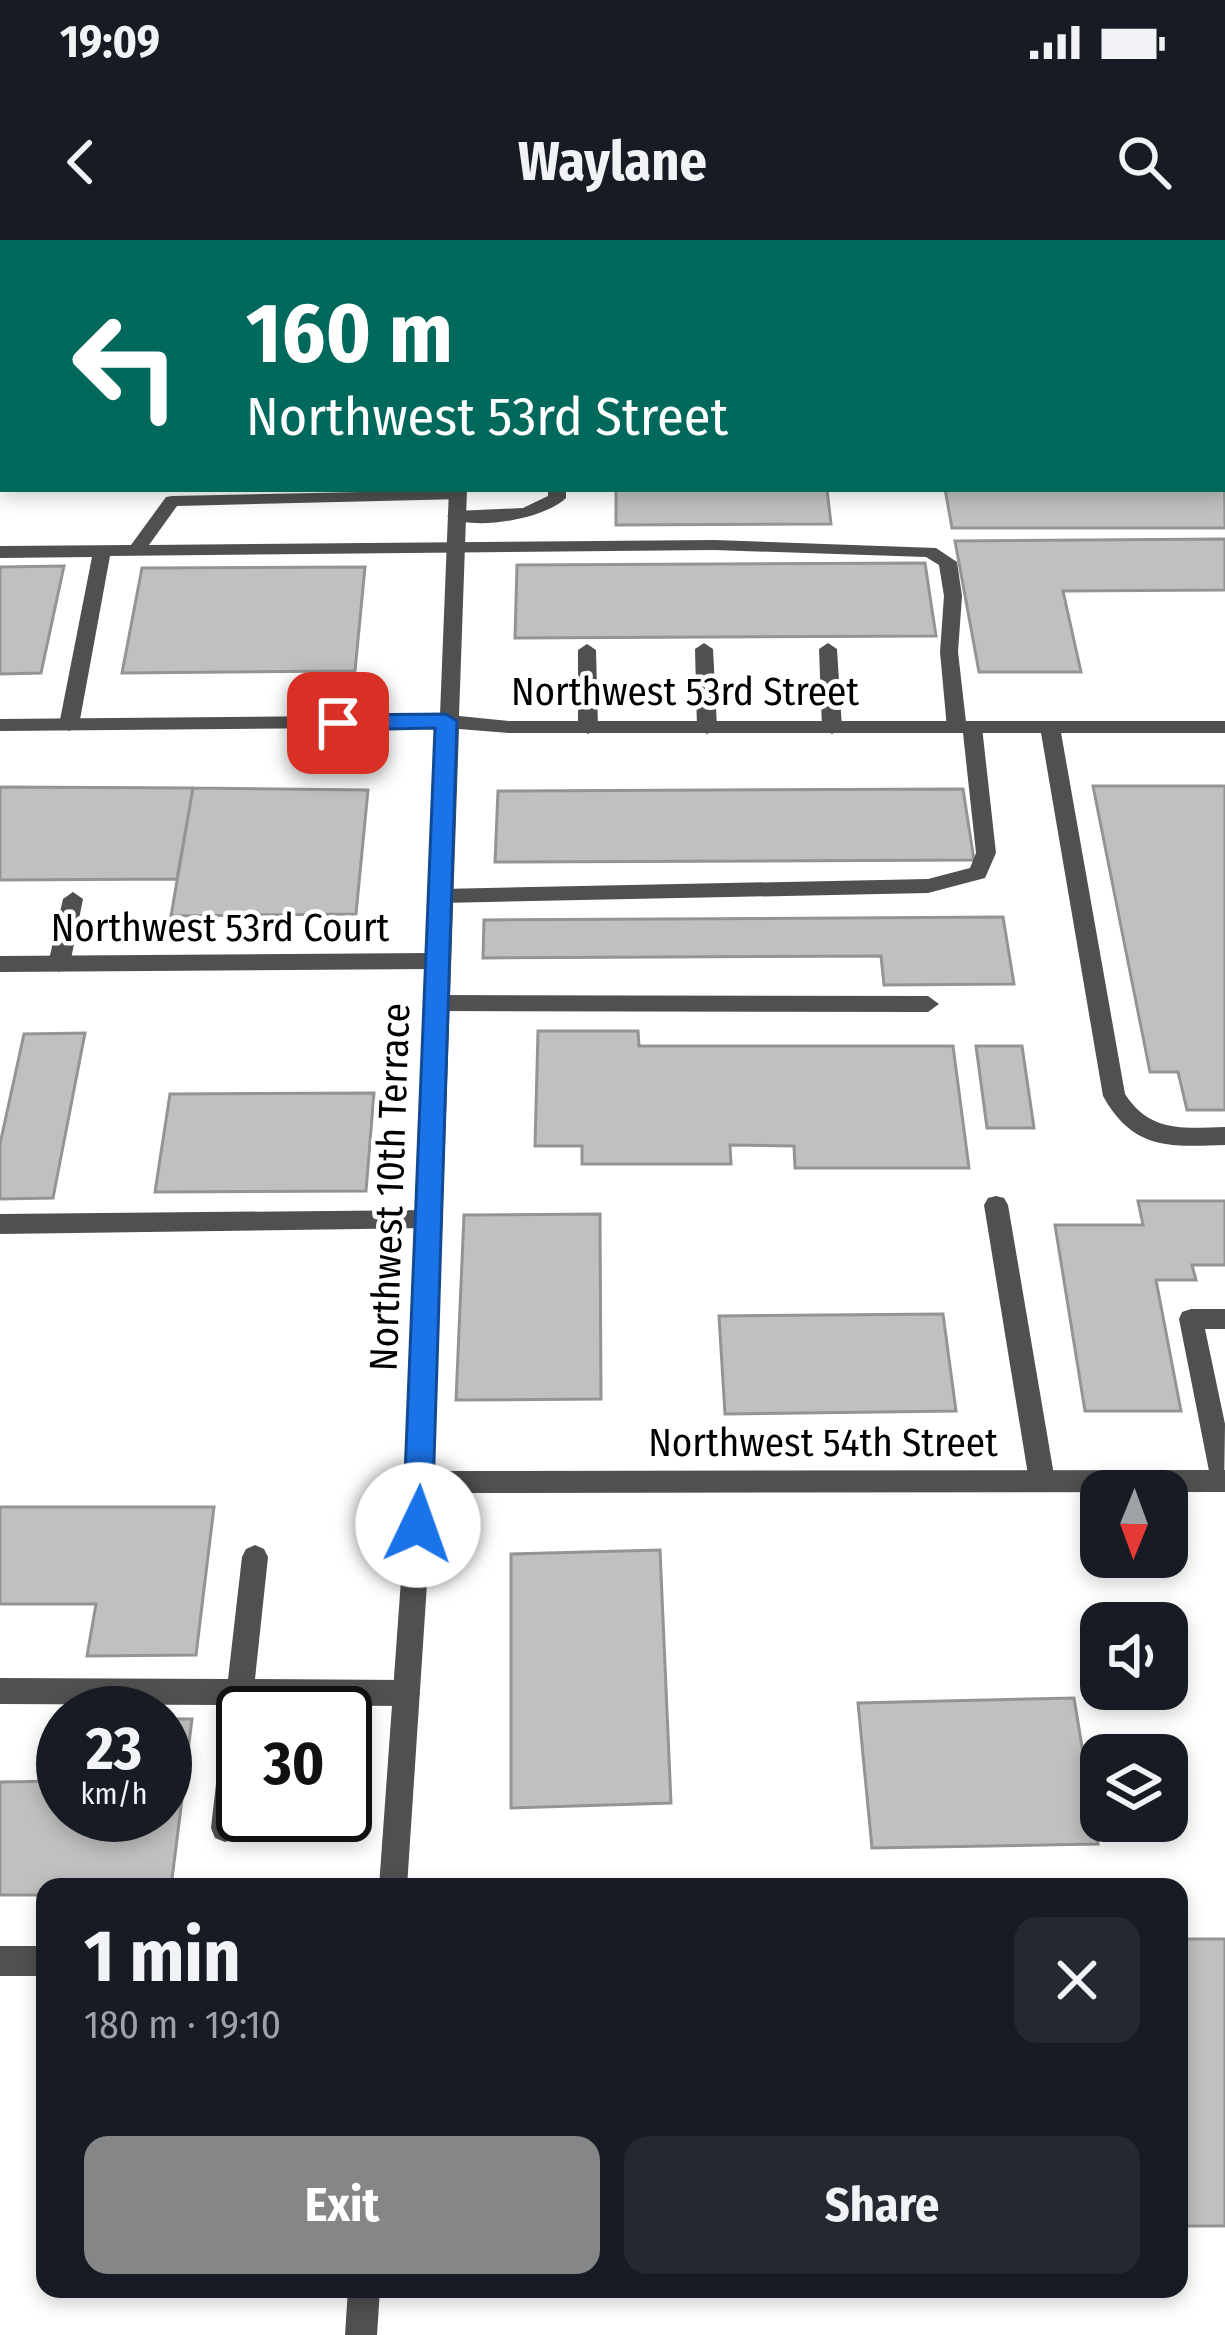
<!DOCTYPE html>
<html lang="en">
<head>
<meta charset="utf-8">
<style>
	:root { --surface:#171b24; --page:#242831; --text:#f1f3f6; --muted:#9ea1a6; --accent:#858687 }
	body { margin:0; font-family:"Fira Sans Condensed",sans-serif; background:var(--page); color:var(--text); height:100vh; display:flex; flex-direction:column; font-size:45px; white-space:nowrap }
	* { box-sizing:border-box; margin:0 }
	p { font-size:39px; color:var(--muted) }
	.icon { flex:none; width:66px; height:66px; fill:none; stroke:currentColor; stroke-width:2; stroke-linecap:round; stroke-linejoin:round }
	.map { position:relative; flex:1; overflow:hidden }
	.drawer { position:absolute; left:36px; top:1638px; width:1152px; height:420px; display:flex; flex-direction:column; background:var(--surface); border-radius:24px; box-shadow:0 6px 18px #0003 }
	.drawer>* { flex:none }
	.banner { position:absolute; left:0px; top:0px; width:1227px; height:252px; box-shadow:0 6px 18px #0003; background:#00695c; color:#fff; overflow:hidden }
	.needle { width:78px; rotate:181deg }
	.fabs { position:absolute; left:1080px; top:1230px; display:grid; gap:24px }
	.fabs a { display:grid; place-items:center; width:108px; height:108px; border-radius:24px; background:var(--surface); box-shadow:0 6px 18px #0003; font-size:60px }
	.speed { position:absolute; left:36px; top:1446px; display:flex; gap:24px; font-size:60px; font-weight:700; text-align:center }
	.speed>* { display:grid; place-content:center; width:156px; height:156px; border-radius:50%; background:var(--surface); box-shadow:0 6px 18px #0003; line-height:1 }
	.speed small { font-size:30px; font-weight:400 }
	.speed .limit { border:6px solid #111; border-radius:18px; background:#fff; color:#111 }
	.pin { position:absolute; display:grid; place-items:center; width:102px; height:102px; color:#fff; margin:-51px; border-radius:24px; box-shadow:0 6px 18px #0006 }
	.me { position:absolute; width:132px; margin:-66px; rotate:3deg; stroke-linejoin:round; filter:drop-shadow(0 0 9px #0008) }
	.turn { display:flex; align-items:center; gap:42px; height:252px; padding:0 48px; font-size:54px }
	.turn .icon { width:156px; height:156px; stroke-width:2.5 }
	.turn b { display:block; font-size:84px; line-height:102px }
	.round { display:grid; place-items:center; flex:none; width:126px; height:126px; border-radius:24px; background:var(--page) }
	.summary { display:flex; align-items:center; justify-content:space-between; height:204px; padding:0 48px }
	h1 { font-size:72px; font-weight:700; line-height:90px }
	.cta { display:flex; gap:24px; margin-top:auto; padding:24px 48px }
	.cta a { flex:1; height:138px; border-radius:24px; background:var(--accent); color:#fff; font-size:48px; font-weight:700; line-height:138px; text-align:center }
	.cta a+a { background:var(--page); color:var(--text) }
	.status { display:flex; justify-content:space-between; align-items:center; height:84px; padding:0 60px; background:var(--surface); direction:ltr }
	.status svg { height:33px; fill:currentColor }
	header { display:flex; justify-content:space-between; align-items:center; height:156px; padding:0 48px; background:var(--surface); font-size:54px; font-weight:700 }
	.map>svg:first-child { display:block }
	.building { fill:#c0c0c0; stroke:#949494; stroke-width:3 }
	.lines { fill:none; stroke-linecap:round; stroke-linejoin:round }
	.service { fill:#505050; fill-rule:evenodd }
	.minor { fill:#505050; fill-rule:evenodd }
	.route { fill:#1a73e8; stroke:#114b97; stroke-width:3 }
	.labels { text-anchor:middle; stroke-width:9; stroke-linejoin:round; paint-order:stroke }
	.street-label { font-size:39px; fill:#000; stroke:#fff }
</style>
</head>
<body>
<div class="status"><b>19:09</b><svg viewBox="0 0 49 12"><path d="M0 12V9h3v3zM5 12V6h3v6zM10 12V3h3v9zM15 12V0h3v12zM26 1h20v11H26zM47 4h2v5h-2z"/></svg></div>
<header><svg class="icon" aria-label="back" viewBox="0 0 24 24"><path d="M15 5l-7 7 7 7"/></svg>Waylane<svg class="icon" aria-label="search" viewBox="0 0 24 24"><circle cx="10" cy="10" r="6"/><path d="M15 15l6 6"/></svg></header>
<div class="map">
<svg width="1225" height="2095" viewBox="0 0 1225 2095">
	<rect width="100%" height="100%" fill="#fff"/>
	<path class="building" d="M 270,0 L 401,0 L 269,3 Z
		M 1224,169 L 1225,288 L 952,288 L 945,249 L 1224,249 Z
		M 616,249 L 827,249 L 831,284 L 616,285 Z
		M 1225,299 L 1225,350 L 1063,351 L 1081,432 L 979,432 L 955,301 Z
		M 925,323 L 936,396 L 515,398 L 517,325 Z
		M 64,326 L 41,433 L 0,434 L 0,327 Z
		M 365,327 L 355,431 L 122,433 L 142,328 Z
		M 1093,546 L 1225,546 L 1225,870 L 1187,870 L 1178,832 L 1150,832 Z
		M 0,547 L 193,548 L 177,639 L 0,640 Z
		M 193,548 L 368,550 L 356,674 L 171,676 Z
		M 963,549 L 974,620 L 495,622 L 498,551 Z
		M 1003,677 L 1014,744 L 884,745 L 881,716 L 483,718 L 484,680 Z
		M 538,791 L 638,791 L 639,806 L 953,806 L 969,928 L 795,928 L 794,906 L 730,905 L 731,924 L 582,924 L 582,906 L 535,906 Z
		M 85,793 L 53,958 L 0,959 L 0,904 L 24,794 Z
		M 976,806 L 1022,806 L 1034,888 L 987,888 Z
		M 374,853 L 366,951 L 155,952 L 170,854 Z
		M 1138,961 L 1225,961 L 1225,1025 L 1192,1025 L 1196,1040 L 1156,1040 L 1181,1171 L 1085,1171 L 1055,985 L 1143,985 Z
		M 600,974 L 601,1159 L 456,1160 L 464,975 Z
		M 943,1074 L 956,1171 L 725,1174 L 719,1076 Z
		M 0,1267 L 214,1267 L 196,1415 L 87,1416 L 96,1364 L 0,1364 Z
		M 660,1310 L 671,1563 L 511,1568 L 511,1314 Z
		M 1074,1458 L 1098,1604 L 872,1608 L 858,1463 Z
		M 165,1479 L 192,1479 L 171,1647 L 45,1647 L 45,1655 L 0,1655 L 0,1542 L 63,1541 L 63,1575 L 165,1575 Z
		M 1179,1699 L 1225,1699 L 1225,1986 L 1179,1986 Z"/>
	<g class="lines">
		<path class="service" d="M 252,0 L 268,0 L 251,3 Z
			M 548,249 L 566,249 L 566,258 C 545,279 472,292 447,276 L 456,271 L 523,268 L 548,256 Z
			M 457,250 L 466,255 L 463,259 L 177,266 L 149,305 L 714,300 L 936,308 L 957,322 L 962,356 L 958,412 L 966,482 L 979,482 L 982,487 L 996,613 L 985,638 L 928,653 L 441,663 L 431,656 L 441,649 L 928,639 L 970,628 L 976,613 L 963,493 L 950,493 L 947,488 L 940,412 L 944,356 L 939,325 L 926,317 L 714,310 L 110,316 L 79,485 L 69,491 L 59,485 L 92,317 L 0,318 L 0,306 L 131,305 L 166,257 L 172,256 Z
			M 704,403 L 713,409 L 717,488 L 707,494 L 697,488 L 695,409 Z
			M 828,403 L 837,409 L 842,488 L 832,494 L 822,488 L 819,409 Z
			M 587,404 L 596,410 L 598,488 L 588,494 L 578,488 L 578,410 Z
			M 1050,481 L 1060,487 L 1125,854 C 1150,893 1183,888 1225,887 L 1225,905 C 1169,907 1133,910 1103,856 L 1040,487 Z
			M 73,652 L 83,659 L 70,724 L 59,732 L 48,724 L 63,659 Z
			M 438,755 L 928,756 L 939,764 L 928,772 L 438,771 L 427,763 Z
			M 996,956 L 1004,958 L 1008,965 L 1055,1241 L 1051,1249 L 1042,1252 L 1033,1249 L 1029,1241 L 984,965 L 988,958 Z
			M 430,970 L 438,972 L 442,979 L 438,986 L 430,988 L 0,994 L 0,974 Z
			M 1191,1069 L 1225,1069 L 1225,1089 L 1205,1089 L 1225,1184 L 1224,1252 L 1215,1249 L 1211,1241 L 1179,1079 L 1182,1072 Z
			M 255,1305 L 264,1309 L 268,1317 L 255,1439 L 406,1440 L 416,1444 L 420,1453 L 416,1462 L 406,1466 L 252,1465 L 252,1473 L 243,1473 L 243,1553 L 235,1598 L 225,1602 L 215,1598 L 211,1588 L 225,1465 L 0,1464 L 0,1438 L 228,1439 L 242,1317 L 246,1309 Z
			M 0,1706 L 45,1706 L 45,1736 L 0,1736 Z"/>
		<path class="minor" d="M 461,0 L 477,0 L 477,3 L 461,3 Z
			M 0,18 L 3,18 L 3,28 L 0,28 Z
			M 1224,125 L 1225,125 L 1225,135 L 1224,135 Z
			M 449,249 L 467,249 L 459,476 L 509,481 L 1225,481 L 1225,493 L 509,493 L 459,489 L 434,1231 L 1225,1230 L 1225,1252 L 433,1253 L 407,1647 L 379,1647 L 408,1242 L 429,729 L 0,732 L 0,716 L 430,713 L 439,487 L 0,491 L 0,479 L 440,475 Z
			M 348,2049 L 380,2049 L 377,2095 L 345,2095 Z"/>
	</g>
	<path class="route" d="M 446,474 L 457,481 L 432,1285 L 428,1294 L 418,1298 L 407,1294 L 403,1285 L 435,488 L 338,490 L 327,483 L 338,475 Z"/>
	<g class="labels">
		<g class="street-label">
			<text x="685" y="465">Northwest 53rd Street</text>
			<text x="220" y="701">Northwest 53rd Court</text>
			<text transform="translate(389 947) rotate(-88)" y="14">Northwest 10th Terrace</text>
			<text x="823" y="1216">Northwest 54th Street</text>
		</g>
	</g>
</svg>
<div class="fabs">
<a><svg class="needle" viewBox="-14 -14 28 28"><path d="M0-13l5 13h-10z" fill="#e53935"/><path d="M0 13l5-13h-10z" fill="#9ea1a6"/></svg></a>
<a><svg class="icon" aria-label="sound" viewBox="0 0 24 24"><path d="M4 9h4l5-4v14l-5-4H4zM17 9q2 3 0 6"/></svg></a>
<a><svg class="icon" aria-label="layers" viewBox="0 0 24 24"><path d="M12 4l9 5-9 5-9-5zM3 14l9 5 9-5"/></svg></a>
</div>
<div class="speed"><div>23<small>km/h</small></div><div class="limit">30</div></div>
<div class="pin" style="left:338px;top:483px;background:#d93025"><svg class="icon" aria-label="arrive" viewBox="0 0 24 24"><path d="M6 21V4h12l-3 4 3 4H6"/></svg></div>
<svg class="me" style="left:418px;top:1285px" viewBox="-20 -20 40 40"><circle r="19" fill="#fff"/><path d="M0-13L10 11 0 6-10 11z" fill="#1a73e8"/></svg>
<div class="banner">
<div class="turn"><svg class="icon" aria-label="left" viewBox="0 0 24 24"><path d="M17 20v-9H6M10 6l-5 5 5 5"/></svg><div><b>160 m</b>Northwest 53rd Street</div></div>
</div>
<section class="drawer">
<div class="summary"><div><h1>1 min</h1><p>180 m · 19:10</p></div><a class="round"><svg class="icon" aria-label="close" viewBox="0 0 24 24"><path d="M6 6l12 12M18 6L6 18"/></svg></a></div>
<div class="cta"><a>Exit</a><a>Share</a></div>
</section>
</div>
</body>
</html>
